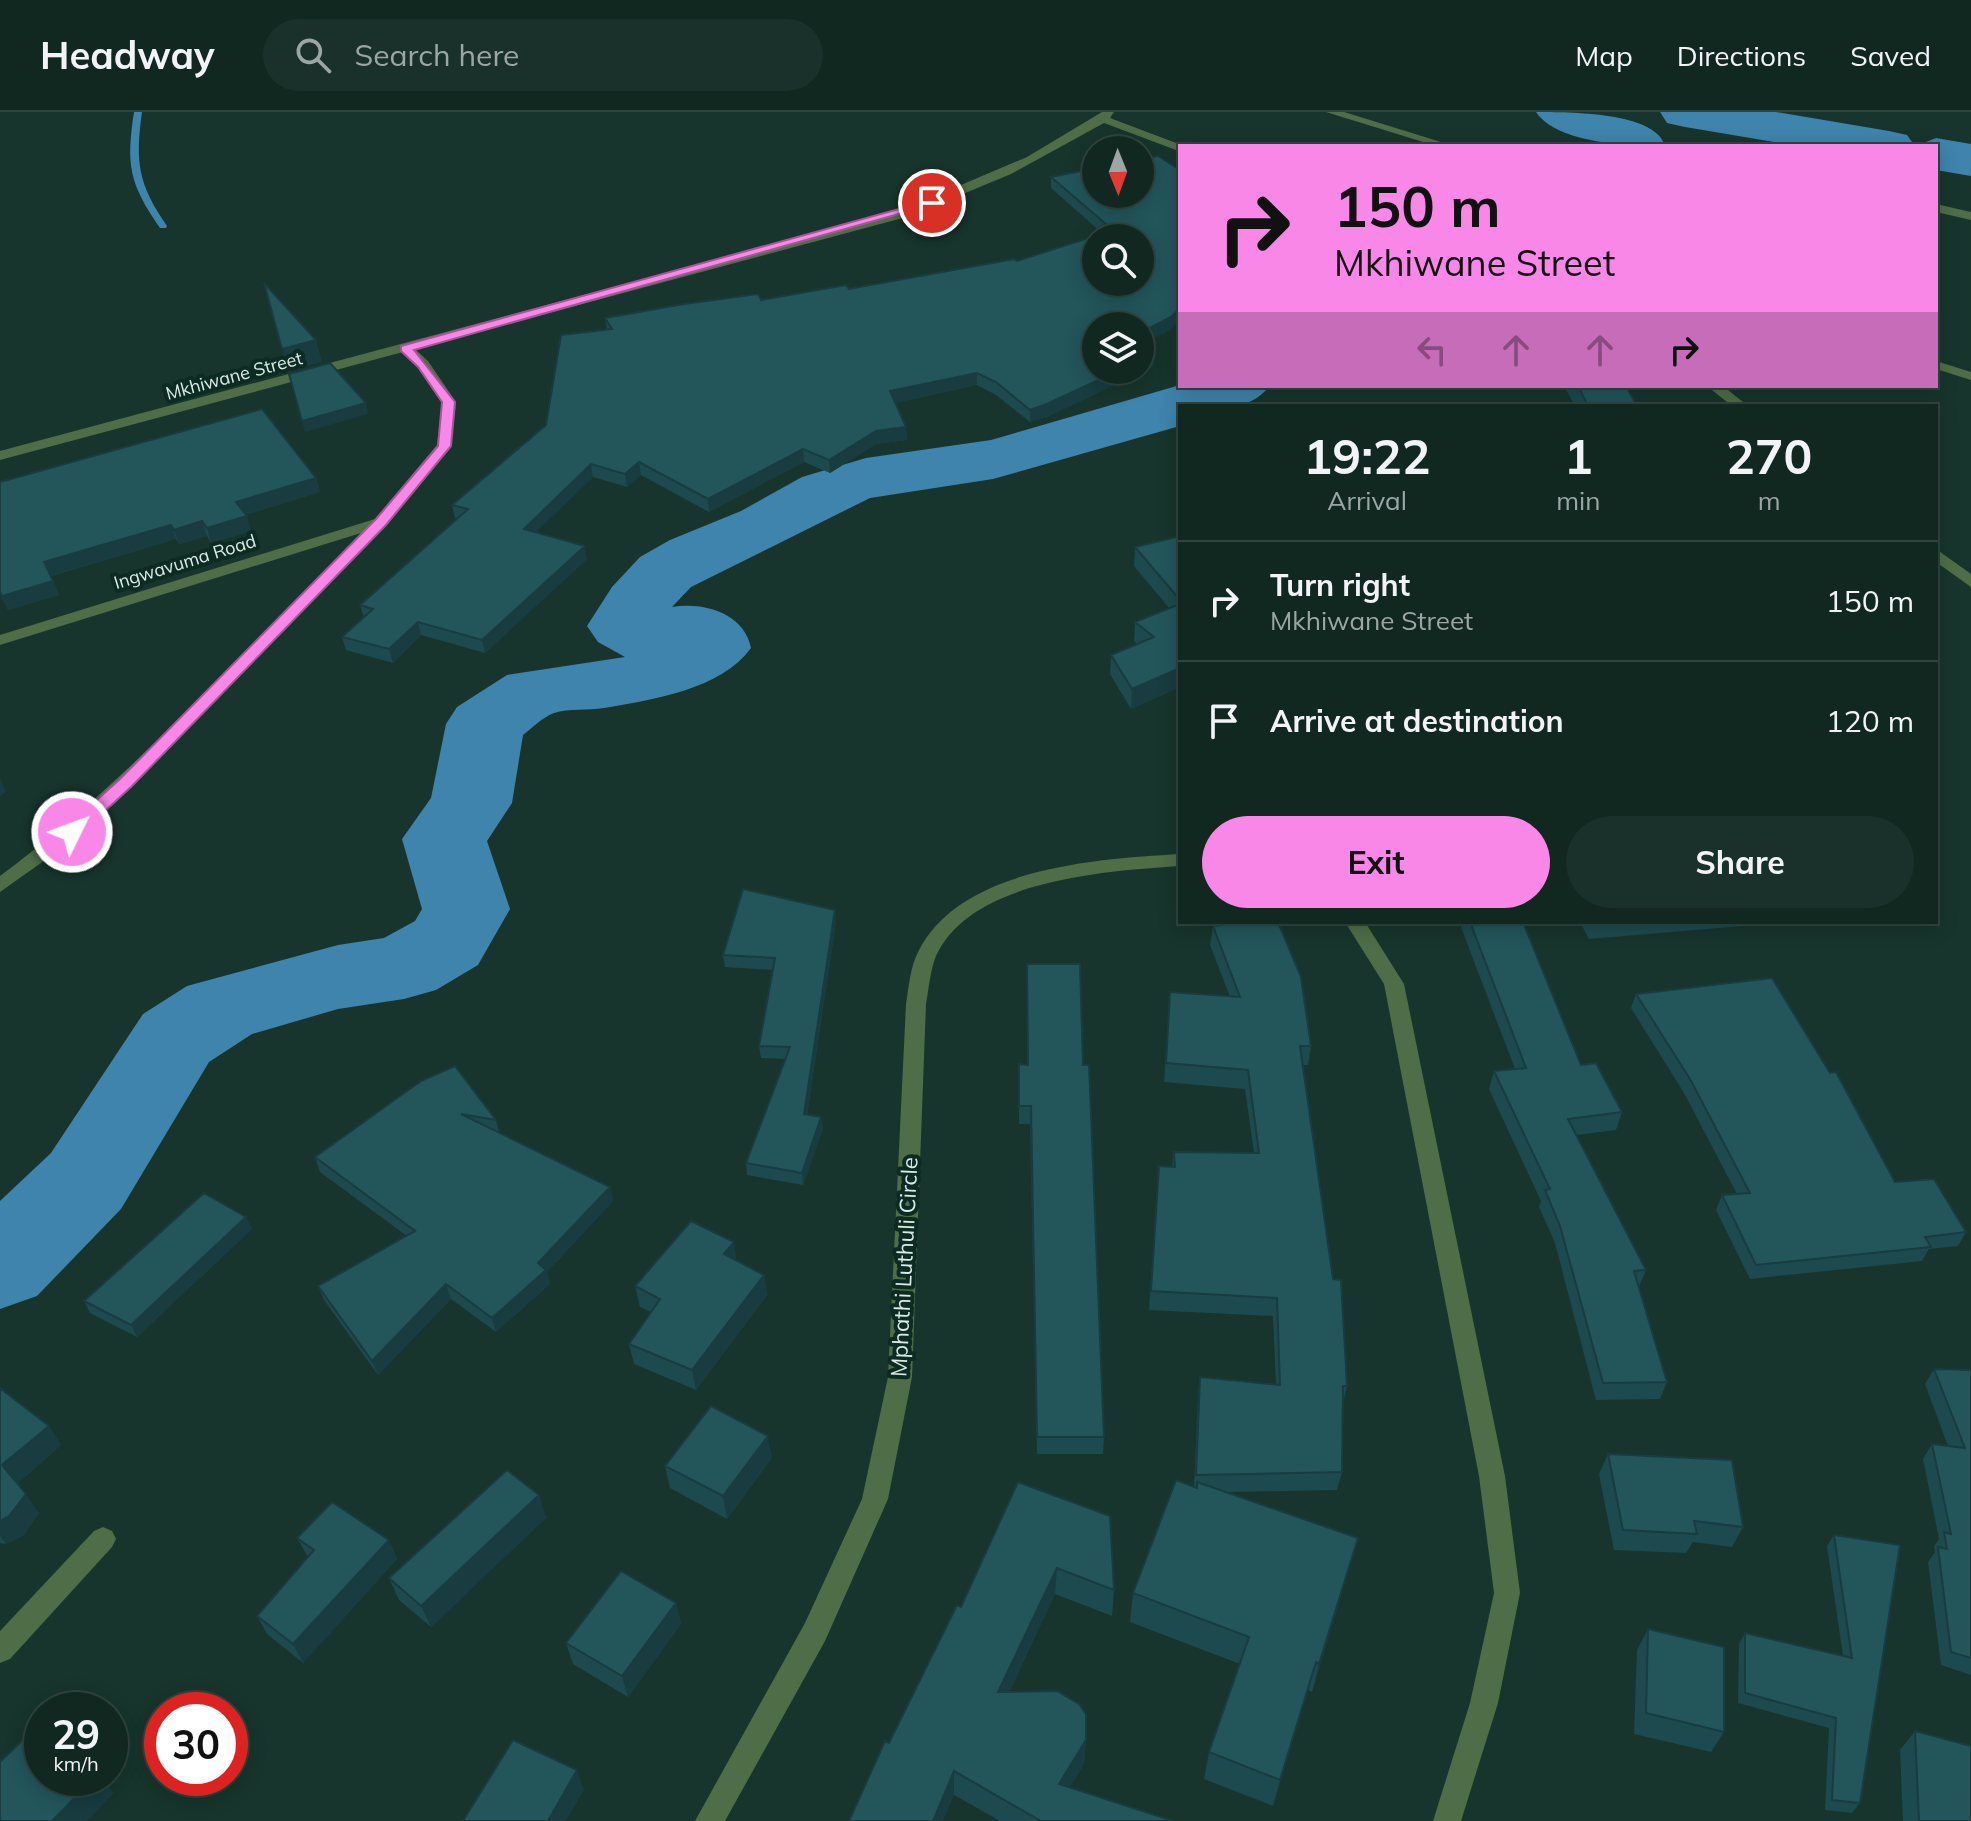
<!DOCTYPE html>
<html lang="en">
<head>
<meta charset="utf-8">
<style>
	:root { --surface:#112821; --page:#1a302a; --text:#f1f3f6; --muted:#9ca6a5; --line:#30443f; --accent:#f987e8 }
	body { margin:0; font-family:Mulish,sans-serif; background:var(--page); color:var(--text); height:100vh; display:flex; flex-direction:column; font-size:30px; white-space:nowrap }
	* { box-sizing:border-box; margin:0 }
	p { font-size:26px; color:var(--muted) }
	.icon { flex:none; width:44px; height:44px; fill:none; stroke:currentColor; stroke-width:2; stroke-linecap:round; stroke-linejoin:round }
	.map { position:relative; flex:1; overflow:hidden }
	.details { position:absolute; left:1178px; top:292px; width:760px; height:520px; display:flex; flex-direction:column; background:var(--surface); border-radius:0px; box-shadow:0 4px 20px #0003,0 0 0 2px var(--line) }
	.details>* { flex:none }
	.top-card { position:absolute; left:1178px; top:32px; width:760px; height:244px; border-radius:0px; box-shadow:0 4px 20px #0003,0 0 0 2px var(--line); background:#f987e8; color:#111; overflow:hidden }
	.needle { width:52px; rotate:179deg }
	.controls { position:absolute; left:1082px; top:24px; display:grid; gap:16px }
	.controls a { display:grid; place-items:center; width:72px; height:72px; border-radius:50%; background:var(--surface); box-shadow:0 4px 20px #0003,0 0 0 2px var(--line); font-size:40px }
	.speed { position:absolute; left:24px; top:1580px; display:flex; gap:16px; font-size:40px; font-weight:700; text-align:center }
	.speed>* { display:grid; place-content:center; width:104px; height:104px; border-radius:50%; background:var(--surface); box-shadow:0 4px 20px #0003,0 0 0 2px var(--line); line-height:1 }
	.speed small { font-size:20px; font-weight:400 }
	.speed .limit { border:12px solid #d22; background:#fff; color:#111 }
	.pin { position:absolute; display:grid; place-items:center; width:68px; height:68px; color:#fff; margin:-34px; border:4px solid #fff; border-radius:50%; box-shadow:0 2px 8px #0007 }
	.me { position:absolute; width:88px; margin:-44px; rotate:48deg; stroke-linejoin:round; filter:drop-shadow(0 0 6px #0008) }
	.turn { display:flex; align-items:center; gap:28px; height:168px; padding:0 24px; font-size:36px }
	.turn .icon { width:104px; height:104px; stroke-width:2.5 }
	.turn b { display:block; font-size:56px; line-height:68px }
	.lanes { display:flex; align-items:center; height:76px; padding:0 24px; background:#0003; justify-content:center; gap:40px; direction:ltr }
	.lanes .off { opacity:.35 }
	.eta { display:flex; justify-content:space-evenly; align-items:center; height:136px; text-align:center }
	.eta b { font-size:48px; font-weight:700; line-height:56px }
	.cta { display:flex; gap:16px; margin-top:auto; padding:16px 24px }
	.cta a { flex:1; height:92px; border-radius:48px; background:var(--accent); color:#111; font-size:32px; font-weight:700; line-height:92px; text-align:center }
	.cta a+a { background:var(--page); color:var(--text) }
	ul { padding:0; list-style:none }
	li { display:flex; align-items:center; gap:24px; height:120px; padding:0 24px; border-top:2px solid var(--line) }
	li div { flex:1 }
	li b { display:block; font-size:30px }
	li em { font-style:normal }
	header { display:flex; align-items:center; gap:48px; box-sizing:border-box; height:112px; padding:0 40px; background:var(--surface); border-bottom:2px solid var(--line) }
	header strong { font-size:38px }
	nav { display:flex; gap:44px; margin-inline-start:auto; font-size:28px }
	.search { width:560px; height:72px; background:var(--page); display:flex; align-items:center; gap:20px; box-sizing:border-box; padding:0 28px; border-radius:44px; color:var(--muted); font-size:30px }
	.map>svg:first-child { display:block }
	.lines { fill:none; stroke-linecap:round; stroke-linejoin:round }
	.stream { fill:#3f84ac; fill-rule:evenodd }
	.river { fill:#3f84ac; fill-rule:evenodd }
	.minor { fill:#4f6d47; fill-rule:evenodd }
	.wall { fill:#1d4a4e }
	.shaded-wall { fill:#183c40 }
	.building { fill:#22565b; stroke:#183c40; stroke-width:2; fill-rule:evenodd }
	.route { fill:#f987e8; stroke:#a25897; stroke-width:2 }
	.labels { text-anchor:middle; stroke-width:8; stroke-linejoin:round; paint-order:stroke }
	.far-street-label { font-size:18px; fill:#daebe5; stroke:#0c2b22 }
	.street-label { font-size:22px; fill:#daebe5; stroke:#0c2b22 }
</style>
</head>
<body>
<header>
<strong>Headway</strong>
<div class="search"><svg class="icon" aria-label="search" viewBox="0 0 24 24"><circle cx="10" cy="10" r="6"/><path d="M15 15l6 6"/></svg>Search here</div>
<nav><a>Map</a><a>Directions</a><a>Saved</a></nav>
</header>
<div class="map">
<svg width="1971" height="1709" viewBox="0 0 1971 1709">
	<rect width="100%" height="100%" fill="#17352c"/>
	<g class="lines">
		<path class="stream" d="M 134,0 L 142,0 C 135,50 138,72 167,114 L 166,116 L 160,116 C 129,71 126,53 134,0 Z"/>
		<path class="river" d="M 1536,0 C 1569,0 1656,0 1665,34 C 1629,34 1558,32 1536,0 Z
			M 1660,0 L 1776,0 L 1889,19 L 1907,23 L 1915,34 L 1797,34 L 1685,15 L 1667,11 Z
			M 1936,26 L 1971,32 L 1971,64 L 1936,58 L 1936,34 L 1916,34 Z
			M 1180,273 L 1269,274 C 1250,302 1211,294 1180,294 L 1180,314 L 993,367 L 870,386 L 691,475 L 672,495 C 704,490 744,501 751,536 C 722,577 652,588 604,596 C 588,599 569,596 554,601 C 543,605 532,616 523,623 L 512,691 L 487,729 L 510,797 L 478,853 L 436,878 L 404,887 L 338,897 L 252,922 L 209,950 L 121,1097 L 37,1184 L 0,1197 L 0,1089 L 51,1041 L 143,902 L 187,874 L 338,833 L 384,826 L 415,809 L 422,797 L 402,727 L 431,686 L 446,612 L 457,595 L 507,563 L 625,545 L 598,530 L 587,514 L 612,475 L 640,445 L 670,428 L 741,399 L 802,365 L 866,346 L 991,328 Z"/>
		<path class="minor" d="M 1102,0 L 1114,0 L 1110,6 L 1184,34 L 1180,34 L 1180,39 L 1176,38 L 1104,11 L 1011,62 L 910,104 L 415,237 L 428,249 L 456,290 L 451,334 L 386,413 L 132,674 L 79,724 L 0,780 L 0,764 C 133,665 245,539 361,421 L 0,533 L 0,523 L 375,407 L 437,333 L 442,290 L 418,255 L 403,240 L 0,348 L 0,339 L 902,98 L 1027,45 Z
			M 1326,0 L 1344,0 L 1454,34 L 1436,34 Z
			M 1936,92 L 1971,100 L 1971,108 L 1936,100 Z
			M 1936,249 L 1971,260 L 1971,268 L 1936,257 Z
			M 1707,274 L 1723,274 L 1748,294 L 1732,294 Z
			M 1936,437 L 1971,462 L 1971,475 L 1936,450 Z
			M 1180,742 L 1180,754 C 1108,759 971,767 936,844 C 930,859 929,876 926,892 L 912,1265 L 888,1387 L 825,1529 L 725,1709 L 695,1709 L 805,1511 L 862,1387 L 888,1265 L 906,892 C 909,874 910,855 919,838 C 962,755 1098,747 1180,742 Z
			M 1345,810 L 1365,810 L 1404,872 L 1505,1364 L 1520,1481 L 1498,1591 L 1461,1709 L 1433,1709 L 1470,1591 L 1494,1481 L 1479,1364 L 1384,872 Z
			M 103,1415 L 112,1419 L 116,1427 L 112,1435 L 10,1547 L 0,1551 L 0,1519 L 94,1419 Z"/>
	</g>
	<path class="wall" d="M 1096,56 L 1170,218 L 1096,214 L 1154,254 L 1047,305 L 1030,310 L 996,283 L 977,273 L 895,291 L 906,315 L 907,328 L 876,332 L 830,361 L 804,350 L 709,400 L 641,363 L 627,375 L 593,365 L 536,420 L 587,447 L 485,541 L 421,523 L 393,551 L 346,538 L 342,525 L 364,506 L 360,493 L 458,407 L 455,406 L 452,393 L 546,313 L 607,218 L 605,206 L 849,177 L 1017,149 L 1102,121 L 1051,76 L 1051,65 Z
		M 1564,274 L 1626,274 L 1637,294 L 1575,294 Z
		M 316,366 L 320,380 L 245,403 L 251,419 L 211,431 L 207,424 L 179,432 L 176,427 L 51,464 L 59,483 L 8,498 L 0,482 L 0,370 Z
		M 1180,424 L 1180,575 L 1131,597 L 1110,562 L 1111,543 L 1137,532 L 1134,529 L 1135,510 L 1169,496 L 1134,454 L 1135,435 Z
		M 836,810 L 807,1003 L 823,1017 L 803,1073 L 747,1063 L 746,1051 L 785,947 L 761,946 L 759,934 L 773,858 L 725,855 L 723,843 Z
		M 1459,810 L 1523,810 L 1581,953 L 1622,1000 L 1616,1018 L 1576,1023 L 1646,1158 L 1639,1175 L 1667,1270 L 1660,1287 L 1596,1288 L 1555,1131 L 1539,1095 L 1541,1089 L 1489,977 L 1494,959 L 1515,957 Z
		M 1580,810 L 1790,810 L 1589,827 Z
		M 1213,814 L 1311,934 L 1308,953 L 1302,953 L 1347,1274 L 1343,1292 L 1342,1360 L 1337,1378 L 1225,1380 L 1358,1426 L 1312,1580 L 1308,1578 L 1273,1694 L 1204,1667 L 1209,1640 L 1240,1552 L 1130,1510 L 1133,1481 L 1194,1375 L 1198,1283 L 1200,1265 L 1276,1273 L 1273,1204 L 1149,1198 L 1159,1054 L 1172,1054 L 1174,1040 L 1254,1041 L 1245,977 L 1164,970 L 1170,880 L 1230,885 L 1210,833 Z
		M 1027,852 L 1083,953 L 1104,1325 L 1103,1342 L 1037,1342 L 1030,1012 L 1019,1012 L 1019,952 L 1027,953 Z
		M 1636,882 L 1895,1070 L 1966,1120 L 1958,1134 L 1929,1137 L 1922,1149 L 1750,1167 L 1716,1098 L 1722,1083 L 1737,1082 L 1684,981 L 1631,896 Z
		M 421,969 L 496,1008 L 499,1020 L 610,1075 L 613,1089 L 547,1160 L 550,1172 L 496,1220 L 451,1187 L 378,1263 L 324,1188 L 318,1174 L 407,1124 L 320,1060 L 315,1045 Z
		M 252,1117 L 137,1225 L 90,1201 L 84,1189 Z
		M 737,1149 L 764,1163 L 767,1183 L 696,1278 L 634,1252 L 629,1232 L 651,1200 L 640,1195 L 635,1174 Z
		M 1934,1257 L 1971,1258 L 1971,1563 L 1941,1553 L 1928,1450 L 1935,1440 L 1934,1434 L 1939,1427 L 1923,1347 L 1932,1332 L 1948,1334 L 1925,1272 Z
		M 0,1276 L 49,1314 L 61,1333 L 17,1372 L 39,1401 L 23,1424 L 6,1432 L 0,1431 Z
		M 1608,1342 L 1743,1415 L 1732,1435 L 1693,1430 L 1686,1441 L 1614,1438 L 1599,1362 Z
		M 772,1346 L 727,1407 L 670,1376 L 665,1354 Z
		M 1018,1370 L 1114,1478 L 1112,1504 L 1055,1482 L 1009,1580 L 1086,1628 L 1084,1652 L 1070,1675 L 1173,1709 L 1000,1709 L 954,1683 L 889,1631 L 961,1495 Z
		M 539,1383 L 546,1406 L 431,1515 L 399,1488 L 389,1466 Z
		M 1834,1423 L 1900,1433 L 1860,1691 L 1852,1701 L 1825,1698 L 1829,1616 L 1738,1591 L 1739,1532 L 1745,1521 L 1843,1544 L 1827,1434 Z
		M 297,1426 L 389,1428 L 397,1447 L 303,1551 L 267,1522 L 257,1504 L 308,1445 Z
		M 676,1491 L 681,1512 L 628,1585 L 573,1552 L 566,1531 Z
		M 1648,1517 L 1724,1620 L 1711,1640 L 1634,1622 L 1637,1538 Z
		M 1915,1619 L 1971,1709 L 1903,1709 L 1900,1638 Z"/>
	<path class="shaded-wall" d="M 1180,196 L 1180,207 L 1170,218 L 1140,233 L 1140,221 Z
		M 316,228 L 322,250 L 288,259 L 282,237 Z
		M 1155,242 L 1154,254 L 1047,305 L 1030,310 L 1030,298 L 1120,258 L 1140,258 L 1140,249 Z
		M 977,261 L 977,273 L 890,292 L 890,279 Z
		M 366,291 L 368,302 L 305,320 L 302,309 Z
		M 906,315 L 907,328 L 876,332 L 830,361 L 829,348 L 876,319 Z
		M 803,337 L 804,350 L 709,400 L 708,387 Z
		M 639,350 L 641,363 L 627,375 L 625,362 Z
		M 591,352 L 593,365 L 526,430 L 524,417 Z
		M 316,366 L 320,380 L 241,404 L 236,390 Z
		M 247,404 L 251,419 L 211,431 L 207,416 Z
		M 202,409 L 207,424 L 179,432 L 174,418 Z
		M 171,413 L 176,427 L 49,464 L 44,450 Z
		M 585,434 L 587,447 L 485,541 L 482,528 Z
		M 53,469 L 59,483 L 8,498 L 2,484 Z
		M 418,510 L 421,523 L 393,551 L 389,537 Z
		M 1180,556 L 1180,575 L 1131,597 L 1132,577 Z
		M 0,666 L 6,680 L 0,684 Z
		M 835,798 L 836,810 L 805,1015 L 804,1002 Z
		M 821,1005 L 823,1017 L 803,1073 L 802,1061 Z
		M 610,1075 L 613,1089 L 547,1160 L 550,1172 L 496,1220 L 492,1206 L 538,1151 Z
		M 246,1105 L 252,1117 L 137,1225 L 131,1213 Z
		M 734,1130 L 737,1150 L 724,1142 Z
		M 764,1163 L 767,1183 L 696,1278 L 692,1258 Z
		M 446,1172 L 451,1187 L 378,1263 L 372,1249 Z
		M 49,1314 L 61,1333 L 16,1373 L 2,1353 Z
		M 768,1324 L 772,1346 L 727,1407 L 723,1384 Z
		M 26,1382 L 39,1401 L 23,1424 L 6,1432 L 0,1424 L 0,1409 Z
		M 539,1383 L 546,1406 L 431,1515 L 421,1494 Z
		M 1358,1426 L 1350,1456 L 1312,1580 L 1319,1552 Z
		M 389,1428 L 397,1447 L 303,1551 L 293,1532 Z
		M 1057,1456 L 1055,1482 L 997,1604 L 998,1580 Z
		M 676,1491 L 681,1512 L 628,1585 L 622,1564 Z
		M 1316,1550 L 1308,1578 L 1273,1694 L 1280,1668 Z
		M 1086,1628 L 1084,1652 L 1058,1695 L 1059,1672 Z
		M 577,1658 L 584,1678 L 566,1709 L 548,1709 Z
		M 954,1659 L 954,1683 L 943,1709 L 933,1709 Z
		M 94,1666 L 102,1666 L 114,1681 L 87,1709 L 52,1709 Z"/>
	<path class="building" d="M 1158,44 L 1180,58 L 1180,196 L 1171,205 L 1140,221 L 1140,214 L 1096,214 L 1096,258 L 1120,258 L 1047,292 L 1030,298 L 996,270 L 977,261 L 890,279 L 906,315 L 876,319 L 829,348 L 803,337 L 708,387 L 639,350 L 625,362 L 591,352 L 524,417 L 585,434 L 482,528 L 418,510 L 389,537 L 342,525 L 373,497 L 360,493 L 468,397 L 452,393 L 546,313 L 561,223 L 612,217 L 605,206 L 684,192 L 758,182 L 761,188 L 846,173 L 849,177 L 1014,147 L 1017,149 L 1113,118 L 1051,65 L 1096,56 L 1096,82 L 1140,82 L 1140,47 ZM 1096,126 L 1140,126 L 1140,170 L 1096,170 Z
		M 264,171 L 316,228 L 282,237 Z
		M 1140,235 L 1155,242 L 1140,249 Z
		M 330,251 L 366,291 L 302,309 L 289,262 Z
		M 1578,274 L 1626,274 L 1637,294 L 1588,294 Z
		M 262,297 L 316,366 L 236,390 L 247,404 L 207,416 L 202,409 L 174,418 L 171,413 L 44,450 L 53,469 L 2,484 L 0,480 L 0,370 Z
		M 1180,424 L 1180,488 L 1135,435 Z
		M 1180,492 L 1180,556 L 1132,577 L 1111,543 L 1154,525 L 1135,510 Z
		M 743,777 L 835,798 L 804,1002 L 821,1005 L 802,1061 L 746,1051 L 790,935 L 759,934 L 775,846 L 723,843 Z
		M 1246,810 L 1278,810 L 1301,865 L 1311,934 L 1300,934 L 1333,1167 L 1341,1168 L 1347,1274 L 1343,1274 L 1342,1360 L 1196,1363 L 1200,1265 L 1280,1273 L 1277,1186 L 1151,1179 L 1159,1054 L 1175,1055 L 1174,1040 L 1259,1041 L 1248,958 L 1166,951 L 1170,880 L 1240,885 L 1213,814 Z
		M 1470,810 L 1523,810 L 1581,953 L 1596,951 L 1622,1000 L 1568,1007 L 1646,1158 L 1634,1159 L 1667,1270 L 1603,1271 L 1560,1114 L 1545,1078 L 1550,1077 L 1494,959 L 1526,956 Z
		M 1027,852 L 1080,852 L 1083,953 L 1089,953 L 1104,1325 L 1037,1325 L 1031,994 L 1019,994 L 1019,952 L 1028,953 Z
		M 1772,866 L 1830,961 L 1836,960 L 1895,1070 L 1934,1067 L 1966,1120 L 1925,1125 L 1931,1135 L 1756,1153 L 1722,1083 L 1750,1081 L 1690,967 L 1636,882 Z
		M 455,954 L 496,1008 L 461,1002 L 610,1075 L 538,1151 L 546,1158 L 492,1206 L 446,1172 L 372,1249 L 318,1174 L 415,1119 L 315,1045 L 421,969 Z
		M 204,1081 L 246,1105 L 131,1213 L 84,1189 Z
		M 691,1109 L 734,1130 L 724,1142 L 764,1163 L 692,1258 L 629,1232 L 660,1187 L 635,1174 Z
		M 1934,1257 L 1971,1258 L 1971,1546 L 1951,1540 L 1938,1435 L 1947,1437 L 1944,1420 L 1951,1422 L 1932,1332 L 1965,1336 Z
		M 0,1276 L 49,1314 L 2,1353 L 26,1382 L 9,1404 L 0,1409 Z
		M 711,1294 L 768,1324 L 723,1384 L 665,1354 Z
		M 1608,1342 L 1732,1348 L 1743,1415 L 1694,1409 L 1697,1422 L 1623,1418 Z
		M 507,1358 L 539,1383 L 421,1494 L 389,1466 Z
		M 1176,1368 L 1197,1376 L 1197,1370 L 1358,1426 L 1319,1552 L 1316,1550 L 1280,1668 L 1209,1640 L 1249,1525 L 1133,1481 Z
		M 1018,1370 L 1110,1404 L 1114,1478 L 1057,1456 L 998,1580 L 1057,1579 L 1079,1592 L 1086,1602 L 1086,1628 L 1059,1672 L 1173,1709 L 1041,1709 L 954,1659 L 933,1709 L 849,1709 L 885,1629 L 889,1631 L 957,1493 L 961,1495 Z
		M 332,1390 L 389,1428 L 293,1532 L 257,1504 L 314,1438 L 297,1426 Z
		M 1834,1423 L 1900,1433 L 1860,1691 L 1832,1688 L 1836,1606 L 1745,1581 L 1745,1521 L 1852,1546 Z
		M 621,1459 L 676,1491 L 622,1564 L 566,1531 Z
		M 1648,1517 L 1724,1535 L 1724,1620 L 1646,1601 Z
		M 39,1612 L 42,1614 L 42,1666 L 94,1666 L 52,1709 L 0,1709 L 0,1650 Z
		M 1915,1619 L 1971,1634 L 1971,1709 L 1919,1709 Z
		M 513,1628 L 577,1658 L 548,1709 L 463,1709 Z"/>
	<path class="route" d="M 928,89 L 938,91 L 414,238 L 455,290 L 451,334 L 386,413 L 132,674 L 78,724 L 66,724 L 66,716 L 120,667 L 376,407 L 438,334 L 442,290 L 418,255 L 401,239 L 401,234 Z"/>
	<g class="labels">
		<g class="far-street-label">
			<text transform="translate(234 264) rotate(-15)" y="6">Mkhiwane Street</text>
			<text transform="translate(185 450) rotate(-17)" y="6">Ingwavuma Road</text>
		</g>
		<g class="street-label">
			<text transform="translate(904 1155) rotate(-87)" y="8">Mphathi Luthuli Circle</text>
		</g>
	</g>
</svg>
<div class="controls">
<a><svg class="needle" viewBox="-14 -14 28 28"><path d="M0-13l5 13h-10z" fill="#e53935"/><path d="M0 13l5-13h-10z" fill="#9ca6a5"/></svg></a>
<a><svg class="icon" aria-label="search" viewBox="0 0 24 24"><circle cx="10" cy="10" r="6"/><path d="M15 15l6 6"/></svg></a>
<a><svg class="icon" aria-label="layers" viewBox="0 0 24 24"><path d="M12 4l9 5-9 5-9-5zM3 14l9 5 9-5"/></svg></a>
</div>
<div class="speed"><div>29<small>km/h</small></div><div class="limit">30</div></div>
<div class="pin" style="left:932px;top:91px;background:#d93025"><svg class="icon" aria-label="arrive" viewBox="0 0 24 24"><path d="M6 21V4h12l-3 4 3 4H6"/></svg></div>
<svg class="me" style="left:72px;top:720px" viewBox="-20 -20 40 40"><circle r="17" fill="#f987e8" stroke="#fff" stroke-width="3"/><path d="M0-11L8 9 0 5-8 9z" fill="#fff"/></svg>
<div class="top-card">
<div class="turn"><svg class="icon" aria-label="right" viewBox="0 0 24 24"><path d="M7 20v-9h11M14 6l5 5-5 5"/></svg><div><b>150 m</b>Mkhiwane Street</div></div>
<div class="lanes"><svg class="icon off" aria-label="left" viewBox="0 0 24 24"><path d="M17 20v-9H6M10 6l-5 5 5 5"/></svg><svg class="icon off" aria-label="ahead" viewBox="0 0 24 24"><path d="M12 20V5M6 11l6-6 6 6"/></svg><svg class="icon off" aria-label="ahead" viewBox="0 0 24 24"><path d="M12 20V5M6 11l6-6 6 6"/></svg><svg class="icon" aria-label="right" viewBox="0 0 24 24"><path d="M7 20v-9h11M14 6l5 5-5 5"/></svg></div>
</div>
<section class="details">
<div class="eta">
<div><b>19:22</b><p>Arrival</p></div>
<div><b>1</b><p>min</p></div>
<div><b>270</b><p>m</p></div>
</div>
<ul>
<li><svg class="icon" aria-label="right" viewBox="0 0 24 24"><path d="M7 20v-9h11M14 6l5 5-5 5"/></svg><div><b>Turn right</b><p>Mkhiwane Street</p></div><em>150 m</em></li>
<li><svg class="icon" aria-label="arrive" viewBox="0 0 24 24"><path d="M6 21V4h12l-3 4 3 4H6"/></svg><div><b>Arrive at destination</b></div><em>120 m</em></li>
</ul>
<div class="cta"><a>Exit</a><a>Share</a></div>
</section>
</div>
</body>
</html>
